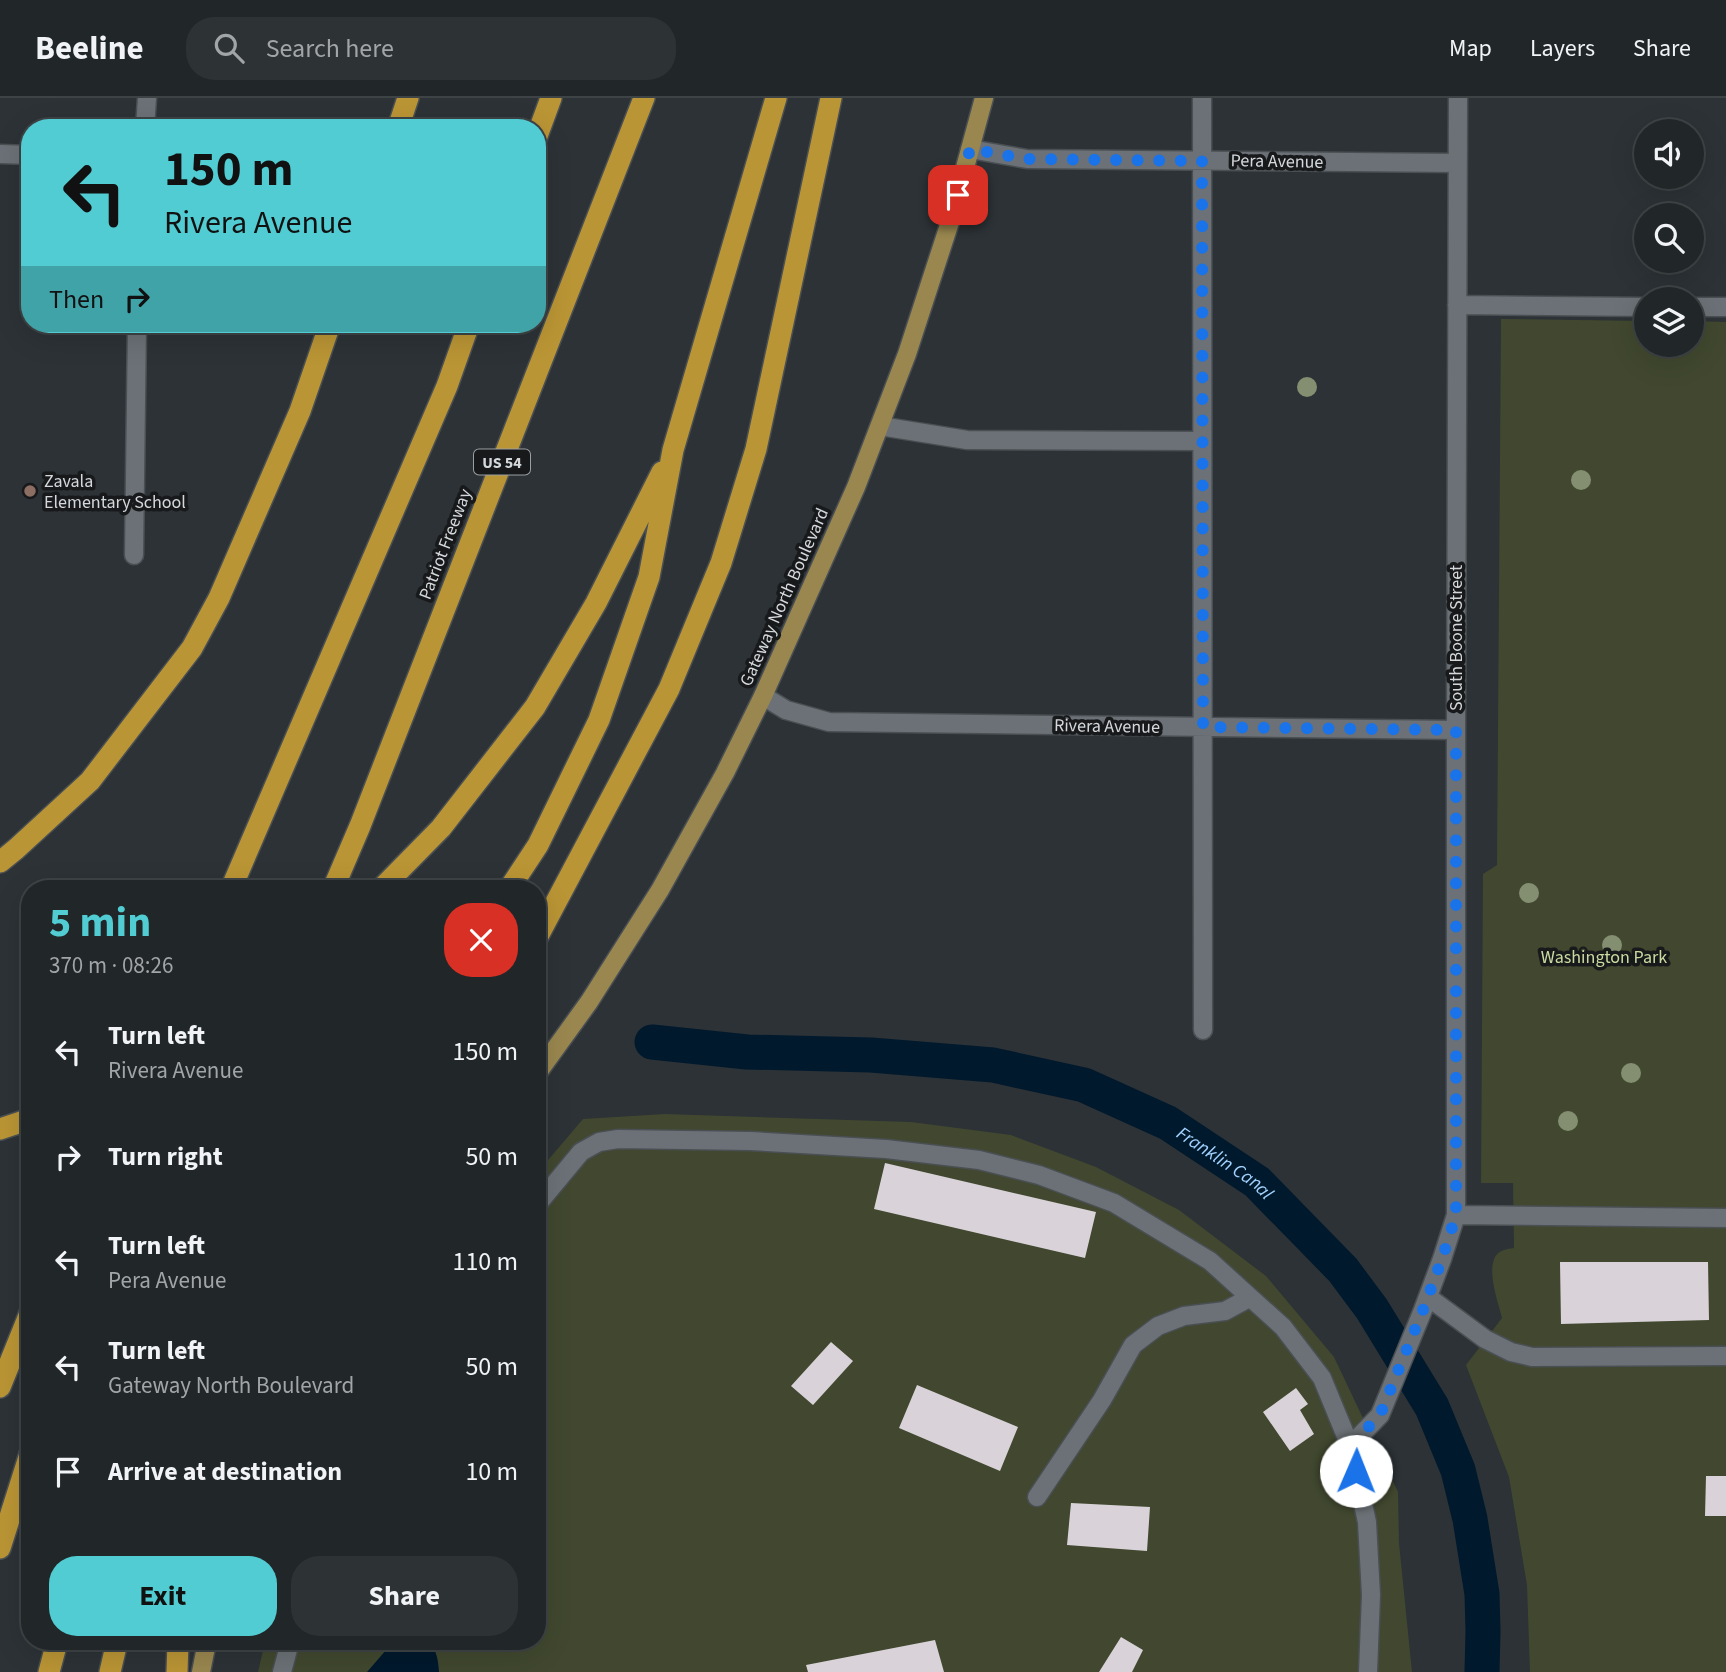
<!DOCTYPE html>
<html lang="en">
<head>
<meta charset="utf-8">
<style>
	:root { --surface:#212628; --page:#2d3234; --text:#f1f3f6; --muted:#a2a5a8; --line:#3e4345; --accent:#51ccd2 }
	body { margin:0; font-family:"Source Sans 3",sans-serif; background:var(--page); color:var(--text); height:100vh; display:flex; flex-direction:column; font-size:26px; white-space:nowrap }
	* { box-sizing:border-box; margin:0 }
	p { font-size:23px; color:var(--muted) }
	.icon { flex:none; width:38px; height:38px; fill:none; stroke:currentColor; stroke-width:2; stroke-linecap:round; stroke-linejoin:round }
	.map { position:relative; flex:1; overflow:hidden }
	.side { position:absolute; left:21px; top:782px; width:525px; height:770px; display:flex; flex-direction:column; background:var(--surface); border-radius:28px; box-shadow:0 7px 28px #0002,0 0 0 2px var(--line) }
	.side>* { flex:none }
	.top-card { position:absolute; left:21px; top:21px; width:525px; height:214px; border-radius:28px; box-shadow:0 7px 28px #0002,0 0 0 2px var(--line); background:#51ccd2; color:#111; overflow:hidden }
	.tools { position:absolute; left:1634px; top:21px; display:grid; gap:14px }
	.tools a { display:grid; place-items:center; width:70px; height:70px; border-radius:50%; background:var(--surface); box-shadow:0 7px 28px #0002,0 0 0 2px var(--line); font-size:35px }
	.pin { position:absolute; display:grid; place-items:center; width:60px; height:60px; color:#fff; margin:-30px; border-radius:14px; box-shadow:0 4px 10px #0006 }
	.me { position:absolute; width:77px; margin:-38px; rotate:1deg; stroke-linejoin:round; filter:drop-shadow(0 0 5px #0008) }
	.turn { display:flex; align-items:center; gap:24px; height:147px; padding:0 28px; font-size:32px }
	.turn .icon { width:91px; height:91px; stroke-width:2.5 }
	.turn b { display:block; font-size:49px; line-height:60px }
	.then { display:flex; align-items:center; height:66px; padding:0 28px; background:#0003; gap:14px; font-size:26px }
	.round { display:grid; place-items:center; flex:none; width:74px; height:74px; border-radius:28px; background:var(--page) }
	.head { display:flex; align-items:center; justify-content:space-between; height:119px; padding:0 28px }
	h1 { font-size:42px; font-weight:700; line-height:52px; color:var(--accent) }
	.action { display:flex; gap:14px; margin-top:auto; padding:14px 28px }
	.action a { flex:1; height:80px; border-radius:28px; background:var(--accent); color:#111; font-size:28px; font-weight:700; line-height:80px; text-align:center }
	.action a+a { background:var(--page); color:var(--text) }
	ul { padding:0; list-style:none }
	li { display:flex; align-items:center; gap:21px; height:105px; padding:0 28px }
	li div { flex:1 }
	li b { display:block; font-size:26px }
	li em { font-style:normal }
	header { display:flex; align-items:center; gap:42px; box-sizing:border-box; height:98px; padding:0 35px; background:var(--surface); border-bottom:2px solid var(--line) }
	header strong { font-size:33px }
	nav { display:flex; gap:38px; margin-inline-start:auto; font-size:24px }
	.search { width:490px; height:63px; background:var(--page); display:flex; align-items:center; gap:18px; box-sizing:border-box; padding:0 24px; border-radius:28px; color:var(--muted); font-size:26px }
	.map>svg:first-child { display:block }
	.green { fill:#41482f }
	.water { fill:#01192d }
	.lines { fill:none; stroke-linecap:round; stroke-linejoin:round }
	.canal { stroke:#01192d; stroke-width:35 }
	.building { fill:#d9d3d9 }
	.minor-casing { stroke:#4a4f53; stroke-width:21 }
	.major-casing { stroke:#4a4f53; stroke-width:21 }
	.highway-casing { stroke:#4a4f53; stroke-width:24 }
	.minor { stroke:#6b7176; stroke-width:18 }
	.major { stroke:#9a874f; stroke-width:18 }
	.highway { stroke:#ba9535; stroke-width:21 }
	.tree { fill:#838f70 }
	.route { stroke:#1a73e8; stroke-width:12; stroke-dasharray:0 21.6 }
	.education-dot { fill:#8d6e63; stroke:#17191b; stroke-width:2.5 }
	.labels { text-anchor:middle; stroke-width:7; stroke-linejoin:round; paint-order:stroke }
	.shield { fill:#17191b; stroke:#9b9fa1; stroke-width:2 }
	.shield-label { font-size:16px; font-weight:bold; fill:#d4d8db }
	.street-label { font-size:18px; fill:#d4d8db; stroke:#17191b }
	.poi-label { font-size:18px; fill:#d4d8db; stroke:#17191b; text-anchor:start }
	.park-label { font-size:18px; fill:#cbdba0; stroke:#17191b }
	.water-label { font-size:19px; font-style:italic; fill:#a1d2fe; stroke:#17191b }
</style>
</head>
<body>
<header>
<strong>Beeline</strong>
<div class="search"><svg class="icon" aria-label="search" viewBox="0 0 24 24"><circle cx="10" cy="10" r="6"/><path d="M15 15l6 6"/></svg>Search here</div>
<nav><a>Map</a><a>Layers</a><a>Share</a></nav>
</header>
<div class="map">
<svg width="1726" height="1574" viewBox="0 0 1726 1574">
	<rect width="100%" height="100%" fill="#2c3236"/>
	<path class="green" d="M 1501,221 L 1647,223 L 1647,247 L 1692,247 L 1692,223 L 1726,224 L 1726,1574 L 1530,1574 L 1527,1487 L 1509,1379 L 1466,1267 L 1502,1220 C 1498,1204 1487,1174 1495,1159 C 1499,1152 1507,1151 1514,1150 L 1513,1085 L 1481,1085 L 1483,776 L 1497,767 Z
		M 665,1016 L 911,1024 L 1011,1037 L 1096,1069 L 1179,1112 L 1266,1178 L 1334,1259 L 1398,1394 L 1399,1445 L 1412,1574 L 258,1574 L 265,1544 L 537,1544 L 537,1075 L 583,1021 Z"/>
	<path class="water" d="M 393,1544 C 423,1543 437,1537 439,1574 L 367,1574 Z"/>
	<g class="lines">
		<path class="canal" id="s1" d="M 652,944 L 747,954 L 871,957 L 993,967 L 1084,987 L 1168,1025 L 1257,1084 L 1343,1172 L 1372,1211 L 1432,1309 L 1458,1372 L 1470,1421 L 1482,1496 L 1483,1533 L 1482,1574"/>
	</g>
	<path class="building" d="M 885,1065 L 1096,1114 L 1085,1160 L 874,1111 Z
		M 1560,1164 L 1708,1164 L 1709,1222 L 1561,1226 Z
		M 831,1244 L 853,1263 L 813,1307 L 791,1288 Z
		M 917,1287 L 1018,1329 L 1000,1373 L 899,1330 Z
		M 1296,1290 L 1308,1306 L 1300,1312 L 1314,1336 L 1290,1353 L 1263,1314 Z
		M 1706,1378 L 1726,1378 L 1726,1418 L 1705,1418 Z
		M 1071,1405 L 1150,1409 L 1147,1453 L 1067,1447 Z
		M 1121,1539 L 1143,1552 L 1132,1574 L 1099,1574 Z
		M 935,1542 L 944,1574 L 808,1574 L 806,1567 Z"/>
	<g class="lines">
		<g class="minor-casing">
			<path id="minor" d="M 1202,0 L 1203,932
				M 145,30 L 147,0
				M 970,51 L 1027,61 L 1457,65
				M 0,56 L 30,57
				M 1457,207 L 1647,209
				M 1692,209 L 1726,209
				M 880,328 L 967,342 L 1202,343
				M 134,457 L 137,226
				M 763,598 L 786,612 L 829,624 L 1456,632
				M 537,1107 L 581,1054 L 599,1044 L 618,1041 L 751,1043 L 886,1051 L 979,1062 L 1039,1077 L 1114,1105 L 1210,1163 L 1283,1229 L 1322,1280 L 1350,1348 L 1367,1424 L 1371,1497 L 1368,1574
				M 1456,1117 L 1726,1120
				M 1428,1199 L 1485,1241 L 1511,1254 L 1532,1259 L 1726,1258
				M 1350,1348 L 1380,1317 L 1423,1212 L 1442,1161 L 1456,1117 L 1456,632 L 1458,0
				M 1037,1399 L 1102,1302 L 1133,1247 L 1158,1228 L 1184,1218 L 1225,1213 L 1249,1200
				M 282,1574 L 290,1544"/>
		</g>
		<g class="major-casing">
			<path id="major" d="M 537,976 L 589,904 L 660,792 L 725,675 L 763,598 L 856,389 L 907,256 L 951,121 L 984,0
				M 201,1574 L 207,1544"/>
		</g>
		<g class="highway-casing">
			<path id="highway" d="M 398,30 L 408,0
				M 537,38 L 551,0
				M 0,764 L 16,751 L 90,683 L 192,550 L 219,500 L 300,313 L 330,226
				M 231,791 L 447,288 L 469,226
				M 333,791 L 360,728 L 644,0
				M 381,791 L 441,730 L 535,609 L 596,505 L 662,374
				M 509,791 L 538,747 L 599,622 L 649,479 L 673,352 L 776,0
				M 537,840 L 669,591 L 721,465 L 756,351 L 831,0
				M 0,1031 L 30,1021
				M 0,1289 L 30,1215
				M 0,1450 L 30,1356
				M 49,1574 L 57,1544
				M 110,1574 L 117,1544
				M 177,1574 L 178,1544"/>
		</g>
		<use href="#minor" class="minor"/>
		<use href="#major" class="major"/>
		<use href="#highway" class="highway"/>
	</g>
	<g class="tree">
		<circle cx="1307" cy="289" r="10"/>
		<circle cx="1581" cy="382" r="10"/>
		<circle cx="1529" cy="795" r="10"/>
		<circle cx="1612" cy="847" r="10"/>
		<circle cx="1631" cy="975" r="10"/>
		<circle cx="1568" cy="1023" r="10"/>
	</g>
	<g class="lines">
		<path class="route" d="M 958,97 L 970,51 L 1027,61 L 1202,63 L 1203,629 L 1456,632 L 1456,1117 L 1442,1161 L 1423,1212 L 1380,1317 L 1350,1348 L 1356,1373"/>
	</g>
	<circle class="education-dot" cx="30" cy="393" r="7"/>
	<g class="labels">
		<rect class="shield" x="474" y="351.5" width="56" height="25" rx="5"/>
		<g class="shield-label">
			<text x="502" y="370">US 54</text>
		</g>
		<g class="street-label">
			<text transform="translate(1277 63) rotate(1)" y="6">Pera Avenue</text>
			<text transform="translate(445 446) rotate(-69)" y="6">Patriot Freeway</text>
			<text transform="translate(784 499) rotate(-66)" y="6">Gateway North Boulevard</text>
			<text transform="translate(1456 540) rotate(-90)" y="6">South Boone Street</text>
			<text transform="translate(1107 628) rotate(1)" y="6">Rivera Avenue</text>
		</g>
		<g class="poi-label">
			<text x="44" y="389">Zavala<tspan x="44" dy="21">Elementary School</tspan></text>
		</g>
		<g class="park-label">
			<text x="1604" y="865">Washington Park</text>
		</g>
		<g class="water-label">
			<text dy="7" stroke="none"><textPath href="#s1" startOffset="597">Franklin Canal</textPath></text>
		</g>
	</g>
</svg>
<div class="tools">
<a><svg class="icon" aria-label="sound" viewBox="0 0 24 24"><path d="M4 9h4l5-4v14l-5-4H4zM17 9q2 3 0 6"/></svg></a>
<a><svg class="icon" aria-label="search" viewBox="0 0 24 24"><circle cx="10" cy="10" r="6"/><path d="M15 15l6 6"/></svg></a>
<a><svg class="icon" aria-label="layers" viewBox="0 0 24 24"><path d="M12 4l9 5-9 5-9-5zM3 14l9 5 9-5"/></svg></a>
</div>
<div class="pin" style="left:958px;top:97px;background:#d93025"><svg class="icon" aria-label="arrive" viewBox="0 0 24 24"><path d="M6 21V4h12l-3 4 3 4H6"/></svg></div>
<svg class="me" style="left:1356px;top:1373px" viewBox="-20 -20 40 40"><circle r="19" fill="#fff"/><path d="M0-13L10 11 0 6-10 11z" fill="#1a73e8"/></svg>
<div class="top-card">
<div class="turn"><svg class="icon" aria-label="left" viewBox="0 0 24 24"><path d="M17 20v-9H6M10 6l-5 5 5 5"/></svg><div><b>150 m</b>Rivera Avenue</div></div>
<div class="then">Then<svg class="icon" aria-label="right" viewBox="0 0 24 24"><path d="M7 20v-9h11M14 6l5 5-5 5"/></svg></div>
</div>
<section class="side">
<div class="head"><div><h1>5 min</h1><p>370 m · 08:26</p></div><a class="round" style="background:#d93025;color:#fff"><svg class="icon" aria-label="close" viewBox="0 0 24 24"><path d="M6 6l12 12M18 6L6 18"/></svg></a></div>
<ul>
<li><svg class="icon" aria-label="left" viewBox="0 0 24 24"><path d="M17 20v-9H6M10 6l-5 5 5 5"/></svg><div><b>Turn left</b><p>Rivera Avenue</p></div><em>150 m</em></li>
<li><svg class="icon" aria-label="right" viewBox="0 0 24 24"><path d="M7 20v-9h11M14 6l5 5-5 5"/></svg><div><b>Turn right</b></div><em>50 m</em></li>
<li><svg class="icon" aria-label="left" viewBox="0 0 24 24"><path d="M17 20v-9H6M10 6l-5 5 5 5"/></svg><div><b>Turn left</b><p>Pera Avenue</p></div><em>110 m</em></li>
<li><svg class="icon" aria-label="left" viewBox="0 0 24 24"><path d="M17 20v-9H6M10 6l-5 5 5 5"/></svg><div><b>Turn left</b><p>Gateway North Boulevard</p></div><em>50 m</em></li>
<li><svg class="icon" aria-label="arrive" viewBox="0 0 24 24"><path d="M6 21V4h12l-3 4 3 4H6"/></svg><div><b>Arrive at destination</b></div><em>10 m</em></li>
</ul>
<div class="action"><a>Exit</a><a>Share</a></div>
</section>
</div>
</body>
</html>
